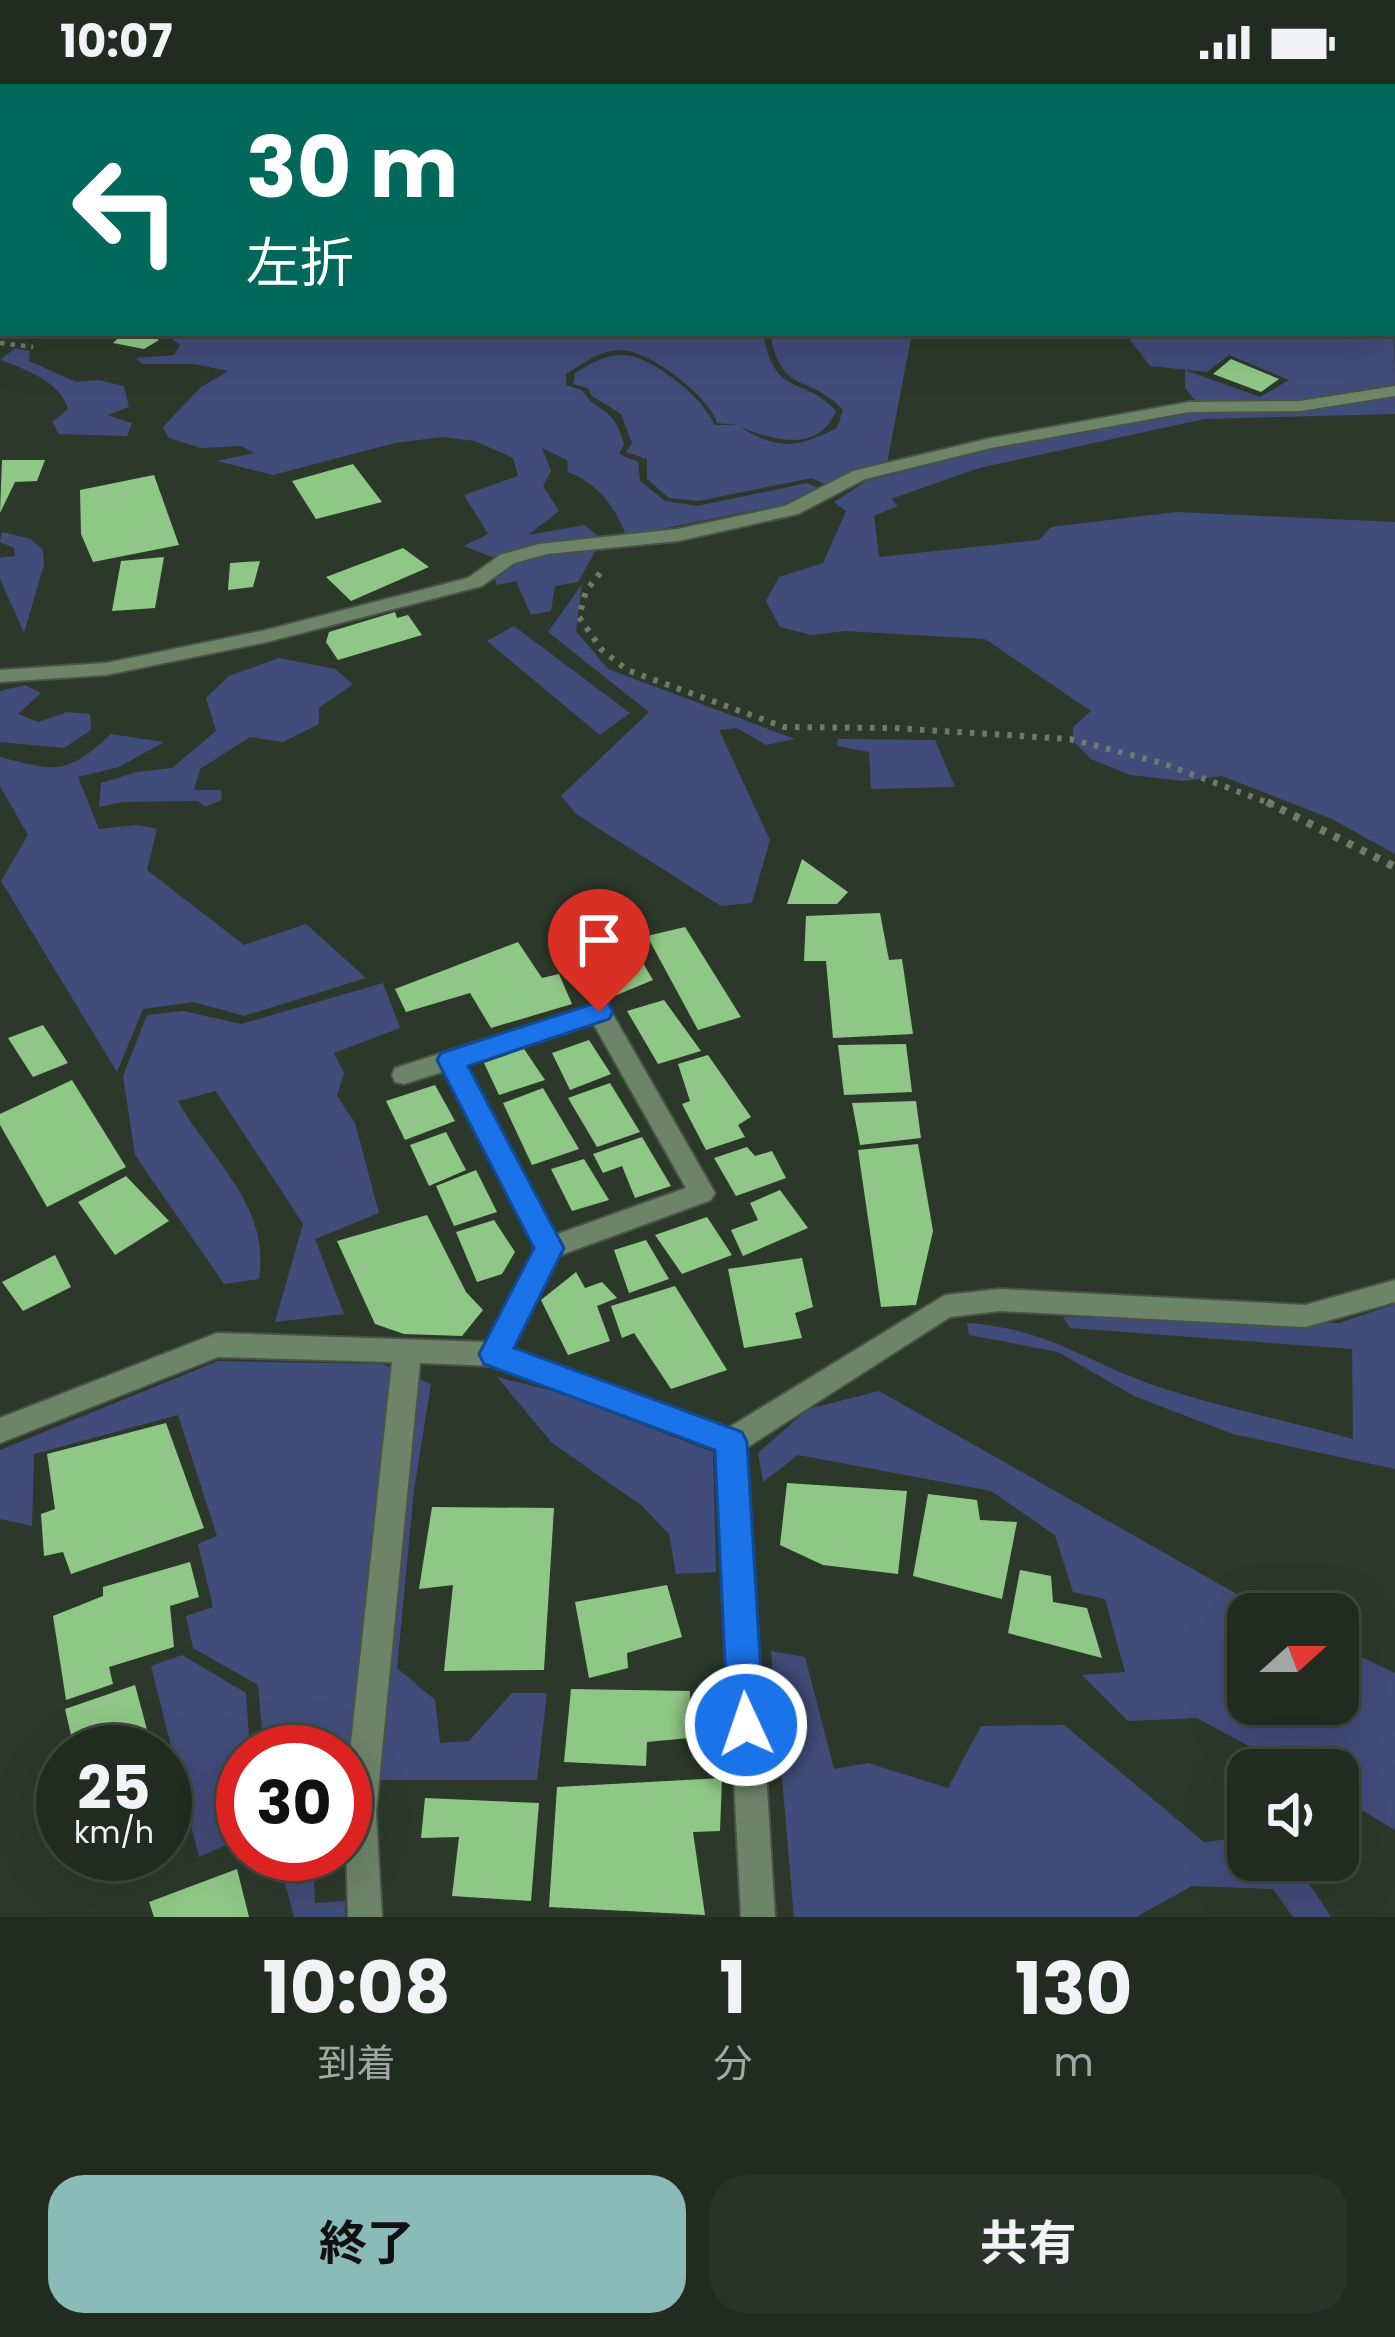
<!DOCTYPE html>
<html lang="ja">
<head>
<meta charset="utf-8">
<style>
	:root { --surface:#212b20; --page:#293329; --text:#f1f3f6; --muted:#a2a7a5; --line:#3e473e; --accent:#8bbbb9 }
	body { margin:0; font-family:Poppins,"Noto Sans JP",sans-serif; background:var(--page); color:var(--text); height:100vh; display:flex; flex-direction:column; font-size:45px; white-space:nowrap }
	* { box-sizing:border-box; margin:0 }
	p { font-size:39px; color:var(--muted) }
	.icon { flex:none; width:66px; height:66px; fill:none; stroke:currentColor; stroke-width:2; stroke-linecap:round; stroke-linejoin:round }
	.map { position:relative; height:1833px; overflow:hidden }
	.sheet { display:flex; flex-direction:column; background:var(--surface); flex:1 }
	.sheet>* { flex:none }
	.guide { position:absolute; left:0px; top:0px; width:1395px; height:252px; box-shadow:0 12px 48px #0002,0 0 0 3px var(--line); background:#00695c; color:#fff; overflow:hidden }
	.needle { width:78px; rotate:69deg }
	.tools { position:absolute; left:1227px; top:1509px; display:grid; gap:24px }
	.tools a { display:grid; place-items:center; width:132px; height:132px; border-radius:24px; background:var(--surface); box-shadow:0 12px 48px #0002,0 0 0 3px var(--line); font-size:60px }
	.speed { position:absolute; left:36px; top:1641px; display:flex; gap:24px; font-size:60px; font-weight:700; text-align:center }
	.speed>* { display:grid; place-content:center; width:156px; height:156px; border-radius:50%; background:var(--surface); box-shadow:0 12px 48px #0002,0 0 0 3px var(--line); line-height:1 }
	.speed small { font-size:30px; font-weight:400 }
	.speed .limit { border:18px solid #d22; background:#fff; color:#111 }
	.pin { position:absolute; display:grid; place-items:center; width:102px; height:102px; color:#fff; margin:-123px -51px; border-radius:50% 50% 50% 0; rotate:-45deg; box-shadow:0 0 12px #0007 }
	.pin .icon { rotate:45deg }
	.me { position:absolute; width:132px; margin:-66px; rotate:357deg; stroke-linejoin:round; filter:drop-shadow(0 0 9px #0008) }
	.turn { display:flex; align-items:center; gap:42px; height:252px; padding:0 48px; font-size:54px }
	.turn .icon { width:156px; height:156px; stroke-width:2.5 }
	.turn b { display:block; font-size:84px; line-height:102px }
	.eta { display:flex; justify-content:space-evenly; align-items:center; height:204px; text-align:center }
	.eta b { font-size:72px; font-weight:700; line-height:84px }
	.primary-button { display:flex; gap:24px; margin-top:auto; padding:24px 48px }
	.primary-button a { flex:1; height:138px; border-radius:36px; background:var(--accent); color:#111; font-size:48px; font-weight:700; line-height:138px; text-align:center }
	.primary-button a+a { background:var(--page); color:var(--text) }
	.status { display:flex; justify-content:space-between; align-items:center; height:84px; padding:0 60px; background:var(--surface); direction:ltr }
	.status svg { height:33px; fill:currentColor }
	.map>svg:first-child { display:block }
	.green { fill:#424c7a }
	.building { fill:#8fc786 }
	.lines { fill:none; stroke-linecap:round; stroke-linejoin:round }
	.lane-casing { stroke:#485446; stroke-width:4 }
	.street-casing { stroke:#485446; stroke-width:4 }
	.path-far2 { stroke:#6f7a6d; stroke-width:4.5; stroke-dasharray:4.5 6; stroke-linecap:butt }
	.path-far1 { stroke:#6f7a6d; stroke-width:6; stroke-dasharray:4.5 8; stroke-linecap:butt }
	.path { stroke:#6f7a6d; stroke-width:8; stroke-dasharray:6 9; stroke-linecap:butt }
	.lane { fill:#6d8469; fill-rule:evenodd }
	.street { fill:#6d8469; fill-rule:evenodd }
	.route { fill:#1a73e8; stroke:#114b97; stroke-width:3 }
</style>
</head>
<body>
<div class="status"><b>10:07</b><svg viewBox="0 0 49 12"><path d="M0 12V9h3v3zM5 12V6h3v6zM10 12V3h3v9zM15 12V0h3v12zM26 1h20v11H26zM47 4h2v5h-2z"/></svg></div>
<div class="map">
<svg width="1395" height="1833" viewBox="0 0 1395 1833">
	<rect width="100%" height="100%" fill="#2c392a"/>
	<path class="green" d="M 1392,63 L 1395,302 L 1295,319 L 1196,318 L 1185,304 L 1185,286 L 1260,313 L 1289,296 L 1229,271 L 1207,288 L 1150,282 L 1128,253 L 1392,249 Z
		M 164,249 L 763,249 C 775,316 803,290 836,327 C 817,371 773,355 740,343 C 779,367 797,364 837,344 L 843,326 C 810,289 781,313 770,249 L 912,249 L 887,379 L 824,400 L 812,394 L 698,417 L 669,414 L 647,395 L 647,375 L 626,368 L 632,359 L 621,330 L 592,312 L 588,304 L 573,300 L 575,289 C 589,281 602,272 619,271 C 649,268 704,315 715,341 L 739,341 L 717,339 C 710,313 647,264 619,266 C 599,267 582,280 566,290 L 566,301 L 582,306 C 596,331 613,319 624,360 L 619,370 L 638,378 L 640,397 L 665,417 L 697,422 L 807,399 L 818,404 L 782,421 L 626,452 C 617,424 596,398 568,388 L 567,376 L 542,364 L 551,387 L 543,402 L 559,427 L 528,451 L 585,441 L 600,454 L 536,461 L 492,473 L 464,462 L 488,450 L 464,411 L 518,392 L 513,374 L 475,357 L 442,353 L 395,359 L 273,391 L 217,377 L 254,369 L 241,362 L 201,364 L 169,354 L 163,343 L 201,303 L 228,287 L 194,280 L 142,280 L 136,274 L 174,271 L 180,261 Z
		M 15,264 L 30,267 L 29,277 L 76,298 L 98,296 L 124,302 L 129,323 L 107,331 L 132,339 L 127,352 L 59,350 L 52,338 L 68,325 C 61,298 25,285 0,276 Z
		M 1395,311 L 1395,330 L 1204,335 L 979,384 L 891,415 L 898,422 L 874,432 L 879,473 L 1039,456 L 1051,443 L 1176,428 L 1395,438 L 1395,770 L 1332,735 L 1222,692 L 1183,697 L 1130,691 L 1091,675 L 1073,657 L 1073,643 L 1091,627 L 985,555 L 846,547 L 812,551 L 780,543 L 766,517 L 779,493 L 823,479 L 846,427 L 834,418 L 866,397 L 984,367 L 1192,327 Z
		M 2,448 L 31,455 L 43,466 L 44,480 L 24,549 L 0,495 L 0,474 L 15,472 L 14,464 L 0,458 Z
		M 596,466 L 578,498 L 555,502 L 551,527 L 531,531 L 516,497 L 497,501 L 494,491 L 523,474 Z
		M 582,500 L 576,547 L 608,585 L 795,655 L 766,661 L 737,644 L 719,646 L 770,756 L 752,819 L 721,822 L 576,730 L 561,712 L 649,628 L 548,548 Z
		M 514,542 L 630,629 L 600,651 L 487,557 Z
		M 279,574 L 335,585 L 353,600 L 319,624 L 319,640 L 283,658 L 250,653 L 200,685 L 194,706 L 221,706 L 222,716 L 205,723 L 198,717 L 123,718 L 99,723 L 101,699 L 137,688 L 172,684 L 216,647 L 206,614 L 229,592 Z
		M 25,601 L 41,609 L 18,630 L 38,638 L 67,628 L 90,630 L 91,646 L 64,664 L 0,658 L 0,607 Z
		M 111,650 L 164,658 L 119,683 L 78,693 L 99,745 L 137,741 L 157,745 L 147,786 L 244,861 L 306,840 L 366,894 L 244,932 L 194,918 L 143,925 L 117,988 L 1,797 L 28,751 L 0,702 L 0,673 C 57,688 67,691 111,650 Z
		M 838,655 L 935,656 L 955,703 L 871,705 L 869,668 L 837,662 Z
		M 383,899 L 400,944 L 334,969 L 344,989 L 337,1012 L 355,1039 L 379,1129 L 315,1155 L 344,1230 L 275,1238 L 303,1140 L 216,1007 L 178,1017 C 211,1076 271,1122 259,1195 L 224,1200 L 135,1071 L 123,992 L 147,931 L 183,927 L 241,940 Z
		M 1395,1220 L 1395,1385 L 1233,1350 L 1134,1312 L 1058,1268 L 969,1251 L 967,1239 C 1052,1245 1088,1280 1162,1304 C 1224,1324 1290,1338 1353,1355 L 1352,1265 L 1070,1244 L 1063,1233 L 1339,1239 Z
		M 218,1277 L 382,1280 L 431,1300 L 414,1406 L 397,1584 L 435,1616 L 440,1659 L 469,1657 L 512,1609 L 547,1609 L 537,1696 L 345,1696 L 345,1668 L 264,1668 L 258,1601 L 193,1564 L 186,1532 L 213,1523 L 198,1460 L 217,1452 L 178,1331 L 34,1370 L 32,1442 L 0,1435 L 0,1366 Z
		M 497,1293 L 553,1307 L 713,1368 L 716,1488 L 676,1490 L 669,1450 L 641,1421 L 552,1359 Z
		M 879,1307 L 1272,1530 L 1248,1530 L 1248,1620 L 1338,1620 L 1338,1562 L 1395,1589 L 1395,1746 L 1338,1712 L 1338,1686 L 1293,1686 L 1197,1634 L 1128,1637 L 1082,1591 L 1125,1588 L 1105,1515 L 1073,1508 L 1055,1451 L 991,1407 L 798,1371 L 763,1398 L 758,1369 L 808,1325 Z
		M 771,1567 L 805,1573 L 834,1685 L 868,1679 L 948,1704 L 981,1642 L 1064,1641 L 1204,1758 L 1248,1753 L 1248,1776 C 1296,1776 1307,1794 1331,1833 L 1293,1833 L 1273,1805 L 1192,1802 L 1136,1833 L 794,1833 Z
		M 182,1571 L 246,1609 L 250,1668 L 243,1668 L 243,1754 L 199,1773 L 151,1582 Z
		M 277,1770 L 313,1770 L 315,1819 L 345,1817 L 345,1833 L 294,1833 Z"/>
	<path class="building" d="M 124,249 L 148,249 L 159,256 L 144,265 L 113,259 Z
		M 1231,275 L 1279,295 L 1261,308 L 1213,290 Z
		M 2,376 L 45,376 L 37,397 L 15,398 L 0,429 Z
		M 353,380 L 382,418 L 316,435 L 292,397 Z
		M 154,391 L 179,461 L 93,478 L 81,450 L 80,406 Z
		M 403,464 L 429,483 L 351,517 L 326,493 Z
		M 164,473 L 155,524 L 112,527 L 121,477 Z
		M 260,477 L 253,503 L 228,506 L 230,479 Z
		M 395,528 L 397,534 L 408,531 L 422,551 L 338,576 L 326,558 L 329,548 Z
		M 802,775 L 848,808 L 837,820 L 787,820 Z
		M 880,829 L 889,876 L 902,875 L 913,950 L 833,954 L 826,877 L 804,877 L 806,832 Z
		M 685,843 L 741,933 L 698,946 L 647,852 Z
		M 628,854 L 653,896 L 612,913 L 584,865 Z
		M 518,858 L 542,894 L 559,890 L 572,920 L 491,944 L 470,909 L 406,928 L 395,905 Z
		M 664,916 L 701,967 L 658,980 L 627,927 Z
		M 43,941 L 68,979 L 33,993 L 8,954 Z
		M 589,956 L 611,990 L 570,1006 L 552,969 Z
		M 906,960 L 912,1008 L 844,1011 L 838,961 Z
		M 524,965 L 545,996 L 499,1011 L 484,979 Z
		M 708,971 L 751,1033 L 738,1041 L 745,1053 L 706,1066 L 682,1020 L 690,1017 L 678,980 Z
		M 72,996 L 126,1083 L 47,1123 L 0,1041 L 0,1030 Z
		M 610,999 L 640,1048 L 597,1063 L 568,1014 Z
		M 435,1001 L 455,1037 L 405,1056 L 386,1017 Z
		M 543,1004 L 579,1065 L 532,1081 L 503,1019 Z
		M 916,1017 L 921,1054 L 860,1061 L 852,1019 Z
		M 446,1048 L 466,1086 L 429,1102 L 410,1061 Z
		M 642,1053 L 671,1102 L 635,1114 L 622,1082 L 603,1089 L 593,1070 Z
		M 918,1060 L 933,1147 L 916,1221 L 881,1223 L 858,1066 Z
		M 747,1063 L 755,1072 L 772,1067 L 786,1094 L 736,1112 L 714,1074 Z
		M 584,1075 L 609,1116 L 572,1127 L 551,1085 Z
		M 476,1086 L 497,1128 L 454,1142 L 436,1102 Z
		M 126,1092 L 169,1137 L 115,1171 L 78,1118 Z
		M 780,1106 L 808,1144 L 743,1172 L 731,1146 L 758,1136 L 750,1119 Z
		M 427,1131 L 466,1208 L 483,1226 L 462,1252 L 404,1250 L 375,1240 L 337,1157 Z
		M 707,1133 L 732,1171 L 682,1190 L 655,1151 Z
		M 494,1136 L 515,1168 L 502,1190 L 477,1198 L 456,1148 Z
		M 646,1156 L 669,1195 L 629,1209 L 614,1166 Z
		M 55,1171 L 71,1203 L 23,1227 L 2,1198 Z
		M 802,1174 L 813,1223 L 795,1229 L 802,1254 L 744,1264 L 728,1185 Z
		M 576,1188 L 585,1204 L 602,1198 L 617,1214 L 597,1222 L 610,1257 L 568,1271 L 541,1216 Z
		M 675,1202 L 727,1286 L 671,1305 L 634,1249 L 622,1254 L 611,1222 Z
		M 166,1339 L 204,1444 L 71,1490 L 63,1468 L 44,1472 L 41,1430 L 55,1425 L 47,1370 Z
		M 787,1399 L 907,1407 L 898,1490 L 823,1481 L 780,1461 Z
		M 928,1410 L 977,1416 L 980,1436 L 1017,1438 L 1002,1515 L 913,1492 Z
		M 432,1423 L 554,1424 L 544,1586 L 444,1587 L 453,1501 L 419,1505 Z
		M 190,1478 L 199,1513 L 170,1522 L 174,1563 L 109,1583 L 113,1600 L 66,1616 L 53,1532 L 103,1512 L 103,1503 Z
		M 1020,1486 L 1051,1492 L 1053,1518 L 1087,1524 L 1102,1574 L 1008,1549 Z
		M 667,1501 L 682,1553 L 627,1569 L 628,1584 L 589,1594 L 575,1518 Z
		M 135,1601 L 153,1668 L 75,1668 L 65,1625 Z
		M 571,1605 L 690,1607 L 689,1654 L 647,1658 L 646,1682 L 564,1678 Z
		M 722,1694 L 720,1747 L 693,1748 L 705,1831 L 549,1823 L 557,1703 Z
		M 425,1714 L 539,1719 L 531,1817 L 452,1812 L 459,1753 L 421,1754 Z
		M 237,1785 L 249,1833 L 154,1833 L 149,1818 Z"/>
	<g class="lines">
		<g class="lane-casing">
			<path id="lane" d="M 281,0 L 309,0 L 311,3 L 283,3 Z"/>
		</g>
		<g class="street-casing">
			<path id="street" d="M 1333,0 L 1384,0 L 1382,3 Z
				M 0,11 L 3,11 L 3,19 L 0,19 Z
				M 3,118 L 3,128 L 0,129 L 0,119 Z
				M 1395,302 L 1395,312 L 1300,327 L 1189,328 L 991,364 L 865,395 L 798,430 L 678,457 L 547,470 L 514,479 L 482,502 L 267,558 L 106,591 L 0,598 L 0,586 L 106,579 L 266,546 L 468,494 L 500,471 L 539,460 L 678,445 L 785,422 L 853,387 L 991,354 L 1189,318 L 1300,317 Z
				M 599,919 L 608,922 L 715,1109 L 711,1116 L 558,1172 L 512,1264 L 728,1344 L 945,1211 L 1000,1205 L 1305,1221 L 1395,1196 L 1395,1218 L 1305,1243 L 1000,1227 L 950,1233 L 746,1364 L 775,1833 L 741,1833 L 717,1365 L 494,1282 L 420,1279 L 376,1728 L 382,1833 L 348,1833 L 345,1715 L 392,1278 L 218,1273 L 0,1359 L 0,1334 L 217,1249 L 487,1258 L 536,1164 L 445,987 L 404,1000 L 395,998 L 392,991 L 395,984 ZM 593,939 L 686,1104 L 555,1151 L 466,980 Z"/>
		</g>
		<path class="path-far2" d="M 0,259 L 33,263"/>
		<path class="path-far1" d="M 600,489 L 586,507 L 579,533 L 602,566 L 627,586 L 784,643 L 894,644 L 1070,655 L 1162,679 L 1274,721"/>
		<path class="path" d="M 1267,718 L 1395,783"/>
		<use href="#lane" class="lane"/>
		<use href="#street" class="street"/>
	</g>
	<path class="route" d="M 599,918 L 609,920 L 613,928 L 609,935 L 468,982 L 564,1164 L 514,1264 L 742,1348 L 747,1358 L 764,1641 L 759,1653 L 746,1658 L 734,1653 L 728,1641 L 715,1366 L 484,1280 L 479,1270 L 534,1164 L 437,976 L 441,969 Z"/>
</svg>
<div class="tools">
<a><svg class="needle" viewBox="-14 -14 28 28"><path d="M0-13l5 13h-10z" fill="#e53935"/><path d="M0 13l5-13h-10z" fill="#a2a7a5"/></svg></a>
<a><svg class="icon" aria-label="sound" viewBox="0 0 24 24"><path d="M4 9h4l5-4v14l-5-4H4zM17 9q2 3 0 6"/></svg></a>
</div>
<div class="speed"><div>25<small>km/h</small></div><div class="limit">30</div></div>
<div class="pin" style="left:599px;top:928px;background:#d93025"><svg class="icon" aria-label="arrive" viewBox="0 0 24 24"><path d="M6 21V4h12l-3 4 3 4H6"/></svg></div>
<svg class="me" style="left:746px;top:1641px" viewBox="-20 -20 40 40"><circle r="17" fill="#1a73e8" stroke="#fff" stroke-width="3"/><path d="M0-11L8 9 0 5-8 9z" fill="#fff"/></svg>
<div class="guide">
<div class="turn"><svg class="icon" aria-label="left" viewBox="0 0 24 24"><path d="M17 20v-9H6M10 6l-5 5 5 5"/></svg><div><b>30 m</b>左折</div></div>
</div>
</div>
<section class="sheet">
<div class="eta">
<div><b>10:08</b><p>到着</p></div>
<div><b>1</b><p>分</p></div>
<div><b>130</b><p>m</p></div>
</div>
<div class="primary-button"><a>終了</a><a>共有</a></div>
</section>
</body>
</html>
